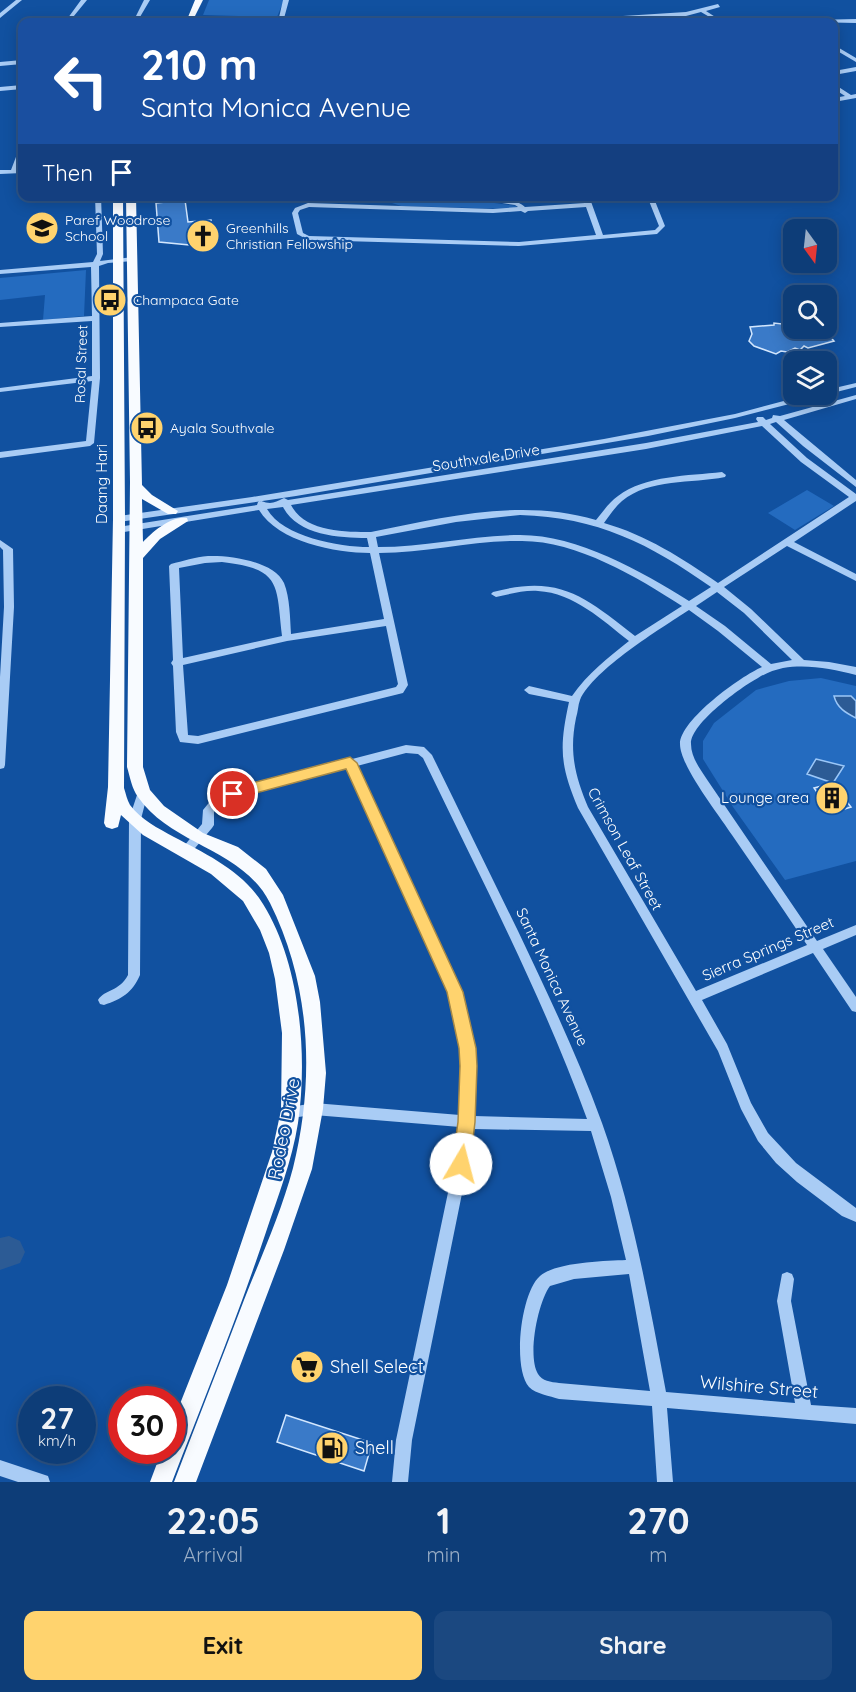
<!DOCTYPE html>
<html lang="en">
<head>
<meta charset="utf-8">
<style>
	:root { --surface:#0d3d78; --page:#1b4880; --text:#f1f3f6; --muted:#9aaec6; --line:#2d568a; --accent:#ffd36e }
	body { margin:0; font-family:Quicksand,sans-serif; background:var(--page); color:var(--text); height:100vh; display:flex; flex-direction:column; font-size:22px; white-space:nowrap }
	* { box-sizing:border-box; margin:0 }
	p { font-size:20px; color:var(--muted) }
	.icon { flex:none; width:33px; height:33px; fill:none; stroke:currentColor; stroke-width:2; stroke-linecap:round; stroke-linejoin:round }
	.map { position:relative; height:1482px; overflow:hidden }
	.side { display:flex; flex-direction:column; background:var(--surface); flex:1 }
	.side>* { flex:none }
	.guide { position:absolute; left:18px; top:18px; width:820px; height:183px; border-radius:12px; box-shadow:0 3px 15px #0003,0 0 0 2px var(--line); background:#1a4fa0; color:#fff; overflow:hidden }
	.needle { width:39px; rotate:165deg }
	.tools { position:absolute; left:783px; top:219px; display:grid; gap:12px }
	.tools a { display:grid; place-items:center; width:54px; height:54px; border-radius:12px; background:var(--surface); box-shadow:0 3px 15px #0003,0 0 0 2px var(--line); font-size:30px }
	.speed { position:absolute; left:18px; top:1386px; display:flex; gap:12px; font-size:30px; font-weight:700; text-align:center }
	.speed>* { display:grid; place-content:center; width:78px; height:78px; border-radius:50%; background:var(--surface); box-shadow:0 3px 15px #0003,0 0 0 2px var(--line); line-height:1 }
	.speed small { font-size:15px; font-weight:400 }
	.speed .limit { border:9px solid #d22; background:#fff; color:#111 }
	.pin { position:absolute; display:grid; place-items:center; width:51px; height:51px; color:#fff; margin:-26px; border:3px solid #fff; border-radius:50%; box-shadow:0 2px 6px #0007 }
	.me { position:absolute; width:66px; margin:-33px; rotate:8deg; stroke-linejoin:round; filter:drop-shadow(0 0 4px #0008) }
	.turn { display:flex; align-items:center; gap:21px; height:126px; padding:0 24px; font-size:27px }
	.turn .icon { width:78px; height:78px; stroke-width:2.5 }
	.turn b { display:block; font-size:42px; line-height:51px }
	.then { display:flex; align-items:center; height:57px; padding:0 24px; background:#0003; gap:12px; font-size:22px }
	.eta { display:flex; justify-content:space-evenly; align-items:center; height:102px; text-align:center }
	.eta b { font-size:36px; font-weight:800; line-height:42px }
	.action { display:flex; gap:12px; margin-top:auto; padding:12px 24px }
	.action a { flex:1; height:69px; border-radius:12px; background:var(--accent); color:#111; font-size:24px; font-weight:800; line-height:69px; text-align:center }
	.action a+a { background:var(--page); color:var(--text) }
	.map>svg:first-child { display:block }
	.green { fill:#246bbf }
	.water { fill:#2c5b95; stroke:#9bc7f8; stroke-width:1.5 }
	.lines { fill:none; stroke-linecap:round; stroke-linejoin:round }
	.river { fill:#2c5b95; fill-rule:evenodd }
	.building { fill:#3a7ac8; stroke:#d3e7fe; stroke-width:1.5 }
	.minor { fill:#a9ccf5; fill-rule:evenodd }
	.major { fill:#f8fbff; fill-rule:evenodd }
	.route { fill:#ffd36e; stroke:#a68948; stroke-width:1.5 }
	.labels { text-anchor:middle; stroke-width:4.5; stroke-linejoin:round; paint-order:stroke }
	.far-poi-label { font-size:14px; fill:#fff; stroke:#1151a0; text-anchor:start }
	.far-street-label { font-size:14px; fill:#fff; stroke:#1151a0 }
	.street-label { font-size:15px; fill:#fff; stroke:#1151a0 }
	.poi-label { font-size:15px; fill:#fff; stroke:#1151a0; text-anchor:end }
	.near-street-label { font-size:18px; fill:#fff; stroke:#1151a0 }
	.near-poi-label { font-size:18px; fill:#fff; stroke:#1151a0; text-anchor:start }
</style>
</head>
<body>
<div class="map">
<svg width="856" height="1482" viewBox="0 0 856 1482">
	<rect width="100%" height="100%" fill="#1151a0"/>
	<path class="green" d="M 209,0 L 284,0 L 277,17 L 203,15 Z
		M 390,197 L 447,197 L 517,206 L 512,209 L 401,206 L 392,203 Z
		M 86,270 L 84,316 L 43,320 L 45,295 L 0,300 L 0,278 Z
		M 807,490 L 834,506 L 795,530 L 768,513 Z
		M 821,678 L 856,686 L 856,861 L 785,880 L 733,807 L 703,759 L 703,741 L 714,723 L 756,690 L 789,681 Z"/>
	<path class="water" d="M 834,696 L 851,696 L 856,701 L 856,718 C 846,713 837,708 834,696 Z
		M 816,759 L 844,766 L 833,783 L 807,774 Z"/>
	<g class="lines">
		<path class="river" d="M 9,1236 L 20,1241 L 25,1252 L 20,1263 L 0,1270 L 0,1238 Z"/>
	</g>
	<path class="building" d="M 185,200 L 188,222 L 211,220 L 214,244 L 210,247 L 159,242 L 156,203 Z
		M 783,321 L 794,321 L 794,328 L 822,328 L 834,341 L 808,348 L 804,346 L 800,350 L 795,348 L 787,352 L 781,351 L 776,354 L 754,346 L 749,341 L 752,334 L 750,327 L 774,325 L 774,323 L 782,324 Z
		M 833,783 L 851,807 L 835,812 L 828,808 L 814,788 Z
		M 286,1415 L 372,1443 L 364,1471 L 277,1442 Z"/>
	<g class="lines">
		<path class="minor" d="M 16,0 L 22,0 L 0,18 L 0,13 Z
			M 81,0 L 87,0 L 69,22 L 65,22 Z
			M 144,0 L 150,0 L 137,22 L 133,22 Z
			M 283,0 L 289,0 L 283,22 L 278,22 Z
			M 718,4 L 720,7 L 706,11 L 723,22 L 718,22 L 701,12 L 686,16 L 577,22 L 557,22 L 560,20 L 686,12 Z
			M 856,19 L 856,23 L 810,22 L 813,20 Z
			M 516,20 L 531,22 L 514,22 Z
			M 834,45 L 856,58 L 856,62 L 834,49 Z
			M 22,60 L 22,64 L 0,66 L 0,62 Z
			M 856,67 L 856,71 L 834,75 L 834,71 Z
			M 834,84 L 851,95 L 856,94 L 856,98 L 834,102 L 834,98 L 845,96 L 834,89 Z
			M 22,85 L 22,89 L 0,91 L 0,87 Z
			M 22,147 L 22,156 L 18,169 L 22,169 L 22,173 L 0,174 L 0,170 L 11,170 L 19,149 Z
			M 95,196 L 101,196 L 103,254 L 100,261 L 133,257 L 137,259 L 133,261 L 108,263 L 99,266 L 100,378 L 94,443 L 90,446 L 0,458 L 0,452 L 86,441 L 92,381 L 0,392 L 0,388 L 92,376 L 92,321 L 0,327 L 0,323 L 92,316 L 91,267 L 0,274 L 0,270 L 93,262 L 97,254 Z
			M 458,196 C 475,196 513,195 525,207 L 585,203 L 583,196 L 589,196 L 603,235 L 655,230 L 659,226 L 647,196 L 653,196 L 665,226 L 657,234 L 519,246 L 308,240 L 297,234 L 292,213 L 295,208 L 308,203 L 493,209 L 518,207 L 515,205 ZM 309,207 L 493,213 L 521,211 L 525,213 L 528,211 L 586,207 L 596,235 L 519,242 L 309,236 L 303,233 L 298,213 L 300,210 Z
			M 856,383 L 856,387 L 735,418 L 648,436 L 296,496 L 119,522 L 115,519 L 119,516 L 252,497 L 604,439 L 735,414 L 810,394 L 826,394 L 826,390 Z
			M 856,395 L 856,399 L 784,420 L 856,480 L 856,487 L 803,446 L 776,422 L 770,424 L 807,458 L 856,494 L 856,501 L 794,542 L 856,574 L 856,581 L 787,546 L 724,587 L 751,609 L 804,660 L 829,662 L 856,667 L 856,675 C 832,669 808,664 783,668 C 774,670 766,673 758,678 C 741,687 690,724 691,744 C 691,758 701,770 708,781 L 817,941 L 856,925 L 856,935 L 823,949 L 856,997 L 856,1012 L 852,1011 L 813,953 L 702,1000 L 727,1044 L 751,1103 L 768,1133 L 796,1163 L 856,1208 L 856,1222 L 842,1216 L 797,1182 L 776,1163 L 758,1141 L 741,1109 L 718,1051 L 578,808 C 560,765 559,748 569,702 L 529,694 L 524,690 L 529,686 L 572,696 C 588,673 608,658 629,641 C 602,620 574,593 538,591 C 524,590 510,594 496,597 L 491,594 L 493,592 C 560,574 585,597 635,636 L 682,606 C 637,577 577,541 522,541 C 474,540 427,553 379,553 L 408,685 L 403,693 L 198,744 L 180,742 L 176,732 L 173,666 L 171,663 L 173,660 L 169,566 L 171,564 C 183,561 195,557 208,556 C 229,555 274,561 284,583 C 290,598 290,618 291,634 L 384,619 L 370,553 C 336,553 278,542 259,510 L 118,533 L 114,530 L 118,527 L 257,505 L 258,502 L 261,501 C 272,505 275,502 284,498 L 288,500 L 646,443 L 758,422 L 756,419 L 757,417 L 763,417 L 766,420 L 772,418 L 773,415 L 780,416 ZM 762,426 L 801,462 L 849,497 L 718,583 C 682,558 646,535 604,523 C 610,515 615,507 622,501 C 650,478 691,484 725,477 L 726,475 L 722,472 C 688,476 646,475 618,496 C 609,502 603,512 596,520 C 522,498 445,517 371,532 C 345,532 305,532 291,505 L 646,449 ZM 283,507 C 297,535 339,538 367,538 L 369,547 C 339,547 283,537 267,509 ZM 520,515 C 597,517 650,544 711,587 L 689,601 C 641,571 578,535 520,535 C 472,535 426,547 378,547 L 376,537 L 456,522 ZM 222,562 C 282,569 276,584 282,636 L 183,658 L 179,568 L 205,563 ZM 717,592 L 744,613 L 792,660 L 771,664 L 725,626 L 696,606 ZM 689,610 L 718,631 L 762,667 C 741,676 680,720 680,744 C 680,766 719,815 732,835 C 757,871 782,908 807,945 L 696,991 L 588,807 C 575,776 569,752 576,718 C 578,712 578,705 580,700 C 594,669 660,629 689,610 ZM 386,626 L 398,684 L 396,687 L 198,736 L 188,735 L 183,665 L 287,641 Z
			M 0,540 L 13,549 L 14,607 L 5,765 L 4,768 L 0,769 L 0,677 L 4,607 L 3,550 L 0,547 Z
			M 406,745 L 424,747 L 432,755 C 461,814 489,872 518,931 C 548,994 578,1057 602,1123 C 633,1210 649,1301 666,1392 L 795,1403 L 777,1301 L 782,1274 L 787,1272 L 792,1274 L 794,1279 L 791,1301 L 811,1405 L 856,1408 L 856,1424 L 667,1408 L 673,1482 L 657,1482 L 652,1406 L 559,1399 C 550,1396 536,1394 529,1387 C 512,1367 521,1292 540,1276 C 556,1262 605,1261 626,1260 L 611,1197 L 591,1131 L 473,1129 L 468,1164 L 412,1440 L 408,1482 L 392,1482 L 396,1440 L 454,1164 L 460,1127 L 314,1115 L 290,1118 L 285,1116 L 283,1112 L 285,1108 L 314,1103 L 460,1115 L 462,1048 L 449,992 L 347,768 L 236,797 L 220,805 L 214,811 L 214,825 L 212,828 L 190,854 L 186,856 L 182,854 L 180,851 L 202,824 L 203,810 L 212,799 L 233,790 ZM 406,753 L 418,754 L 423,758 C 480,877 542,995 587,1119 L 474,1116 L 474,1048 L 461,992 L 357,766 ZM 629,1274 L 650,1391 L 559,1383 C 551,1382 542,1381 538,1374 C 527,1356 538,1302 550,1286 L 574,1279 Z
			M 143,788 L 147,789 L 148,792 L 141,819 L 140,975 C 132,993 122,999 104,1005 L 100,1004 L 98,1000 C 105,989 119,992 128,975 L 129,819 L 139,789 Z
			M 0,1460 L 48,1476 L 50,1482 L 18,1482 L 0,1476 Z"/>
		<path class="major" d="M 195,0 L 203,0 L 192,22 L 186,22 Z
			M 113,196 L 123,196 L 125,519 L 124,788 C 126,794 127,800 130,805 C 141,820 158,828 174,837 C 206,854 243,871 263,904 C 300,963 308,1055 298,1123 C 292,1161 278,1196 266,1232 C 238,1316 204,1399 172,1482 L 150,1482 L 162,1450 L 172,1450 L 172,1424 L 227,1285 L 272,1152 L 281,1110 L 282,1033 L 275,979 L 269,953 L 260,930 L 243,901 L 211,874 L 143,835 L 121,815 L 118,827 L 112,829 L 106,827 L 104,823 L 108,787 L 113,519 Z
			M 126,196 L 136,196 L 142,485 L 152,495 L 178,511 L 176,514 L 168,514 L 142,499 L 143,542 C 152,532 172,515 187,518 L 188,521 L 160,539 L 143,558 L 143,767 L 150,790 L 164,806 L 203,833 L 238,847 L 266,869 L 283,895 L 315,976 L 320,1002 L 326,1073 L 323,1109 L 312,1169 L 284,1250 L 196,1482 L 174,1482 C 197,1421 221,1361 244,1300 C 261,1257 281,1213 293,1168 C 315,1080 311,985 270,903 C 242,848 172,846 138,797 C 132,789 130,777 127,767 L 130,482 Z"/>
	</g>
	<path class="route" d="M 350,757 L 357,763 L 463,992 L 476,1048 L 477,1066 L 475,1122 L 470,1164 L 467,1170 L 461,1172 L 455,1170 L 452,1164 L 458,1122 L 460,1066 L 459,1048 L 447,992 L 346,769 L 233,799 L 226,794 L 233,788 Z"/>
	<defs>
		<g id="school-disc" transform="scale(1.725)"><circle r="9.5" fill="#ffd36e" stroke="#1151a0"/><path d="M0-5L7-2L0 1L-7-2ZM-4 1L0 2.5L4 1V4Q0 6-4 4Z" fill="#111"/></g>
		<g id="church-disc" transform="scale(1.725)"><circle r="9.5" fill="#ffd36e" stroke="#1151a0"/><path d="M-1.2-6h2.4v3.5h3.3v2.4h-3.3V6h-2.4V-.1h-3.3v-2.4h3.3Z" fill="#111"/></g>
		<g id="bus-disc" transform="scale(1.725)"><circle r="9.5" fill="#ffd36e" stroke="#1151a0"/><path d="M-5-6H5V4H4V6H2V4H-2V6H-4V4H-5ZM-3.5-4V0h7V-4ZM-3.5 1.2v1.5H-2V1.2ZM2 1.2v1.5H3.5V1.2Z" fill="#111"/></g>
		<g id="building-disc" transform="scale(1.725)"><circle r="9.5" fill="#ffd36e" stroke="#1151a0"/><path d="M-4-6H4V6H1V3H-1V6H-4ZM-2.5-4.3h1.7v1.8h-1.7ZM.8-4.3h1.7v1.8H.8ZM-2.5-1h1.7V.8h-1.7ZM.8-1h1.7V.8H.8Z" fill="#111"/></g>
		<g id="supermarket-disc" transform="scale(1.725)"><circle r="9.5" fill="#ffd36e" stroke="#1151a0"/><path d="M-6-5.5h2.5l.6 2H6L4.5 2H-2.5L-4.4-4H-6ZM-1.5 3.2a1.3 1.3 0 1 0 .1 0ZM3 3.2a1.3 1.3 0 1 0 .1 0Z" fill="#111"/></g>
		<g id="fuel-disc" transform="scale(1.725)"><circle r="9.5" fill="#ffd36e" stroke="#1151a0"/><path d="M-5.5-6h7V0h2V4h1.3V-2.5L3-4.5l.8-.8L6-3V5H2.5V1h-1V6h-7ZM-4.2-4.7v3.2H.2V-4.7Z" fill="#111"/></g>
	</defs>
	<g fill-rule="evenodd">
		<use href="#school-disc" x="42" y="228"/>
		<use href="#church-disc" x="203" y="236"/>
		<use href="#bus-disc" x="110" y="300"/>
		<use href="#bus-disc" x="147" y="428"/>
		<use href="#building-disc" x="832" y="798"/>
		<use href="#supermarket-disc" x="307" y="1367"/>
		<use href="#fuel-disc" x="332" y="1448"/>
	</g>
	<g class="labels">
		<g class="far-poi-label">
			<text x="65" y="225">Paref Woodrose<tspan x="65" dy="16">School</tspan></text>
			<text x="226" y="233">Greenhills<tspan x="226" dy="16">Christian Fellowship</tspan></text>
			<text x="133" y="305">Champaca Gate</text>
			<text x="170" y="433">Ayala Southvale</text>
		</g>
		<g class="far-street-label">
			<text transform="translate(81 364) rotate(-88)" y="5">Rosal Street</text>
		</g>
		<g class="street-label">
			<text transform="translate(486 458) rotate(-9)" y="5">Southvale Drive</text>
			<text transform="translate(102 484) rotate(-90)" y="5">Daang Hari</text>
			<text transform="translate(625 849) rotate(61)" y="5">Crimson Leaf Street</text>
			<text transform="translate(768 949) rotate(-23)" y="5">Sierra Springs Street</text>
			<text transform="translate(552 977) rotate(65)" y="5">Santa Monica Avenue</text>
		</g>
		<g class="poi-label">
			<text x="809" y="803">Lounge area</text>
		</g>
		<g class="near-street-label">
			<text transform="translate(284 1129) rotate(-79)" y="6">Rodeo Drive</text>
			<text transform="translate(759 1387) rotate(5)" y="6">Wilshire Street</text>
		</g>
		<g class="near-poi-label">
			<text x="330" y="1373">Shell Select</text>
			<text x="355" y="1454">Shell</text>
		</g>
	</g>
</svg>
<div class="tools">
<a><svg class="needle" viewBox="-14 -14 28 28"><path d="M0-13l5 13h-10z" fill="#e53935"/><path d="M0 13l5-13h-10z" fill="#9aaec6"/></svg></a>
<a><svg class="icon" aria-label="search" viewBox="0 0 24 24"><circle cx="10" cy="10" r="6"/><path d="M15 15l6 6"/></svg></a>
<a><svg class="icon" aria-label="layers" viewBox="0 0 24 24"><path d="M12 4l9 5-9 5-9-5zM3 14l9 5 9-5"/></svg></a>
</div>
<div class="speed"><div>27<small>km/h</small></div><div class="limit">30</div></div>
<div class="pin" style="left:233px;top:794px;background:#d93025"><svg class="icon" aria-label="arrive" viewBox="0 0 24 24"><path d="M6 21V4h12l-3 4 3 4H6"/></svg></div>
<svg class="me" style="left:461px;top:1164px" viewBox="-20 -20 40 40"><circle r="19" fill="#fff"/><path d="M0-13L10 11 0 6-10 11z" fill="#ffd36e"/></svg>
<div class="guide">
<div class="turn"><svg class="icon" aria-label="left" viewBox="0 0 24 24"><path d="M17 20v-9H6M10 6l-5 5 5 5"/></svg><div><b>210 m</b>Santa Monica Avenue</div></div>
<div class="then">Then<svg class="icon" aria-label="arrive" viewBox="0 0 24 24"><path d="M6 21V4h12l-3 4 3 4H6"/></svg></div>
</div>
</div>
<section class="side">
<div class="eta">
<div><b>22:05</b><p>Arrival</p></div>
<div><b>1</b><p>min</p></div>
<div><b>270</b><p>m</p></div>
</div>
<div class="action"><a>Exit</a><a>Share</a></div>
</section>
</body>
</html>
